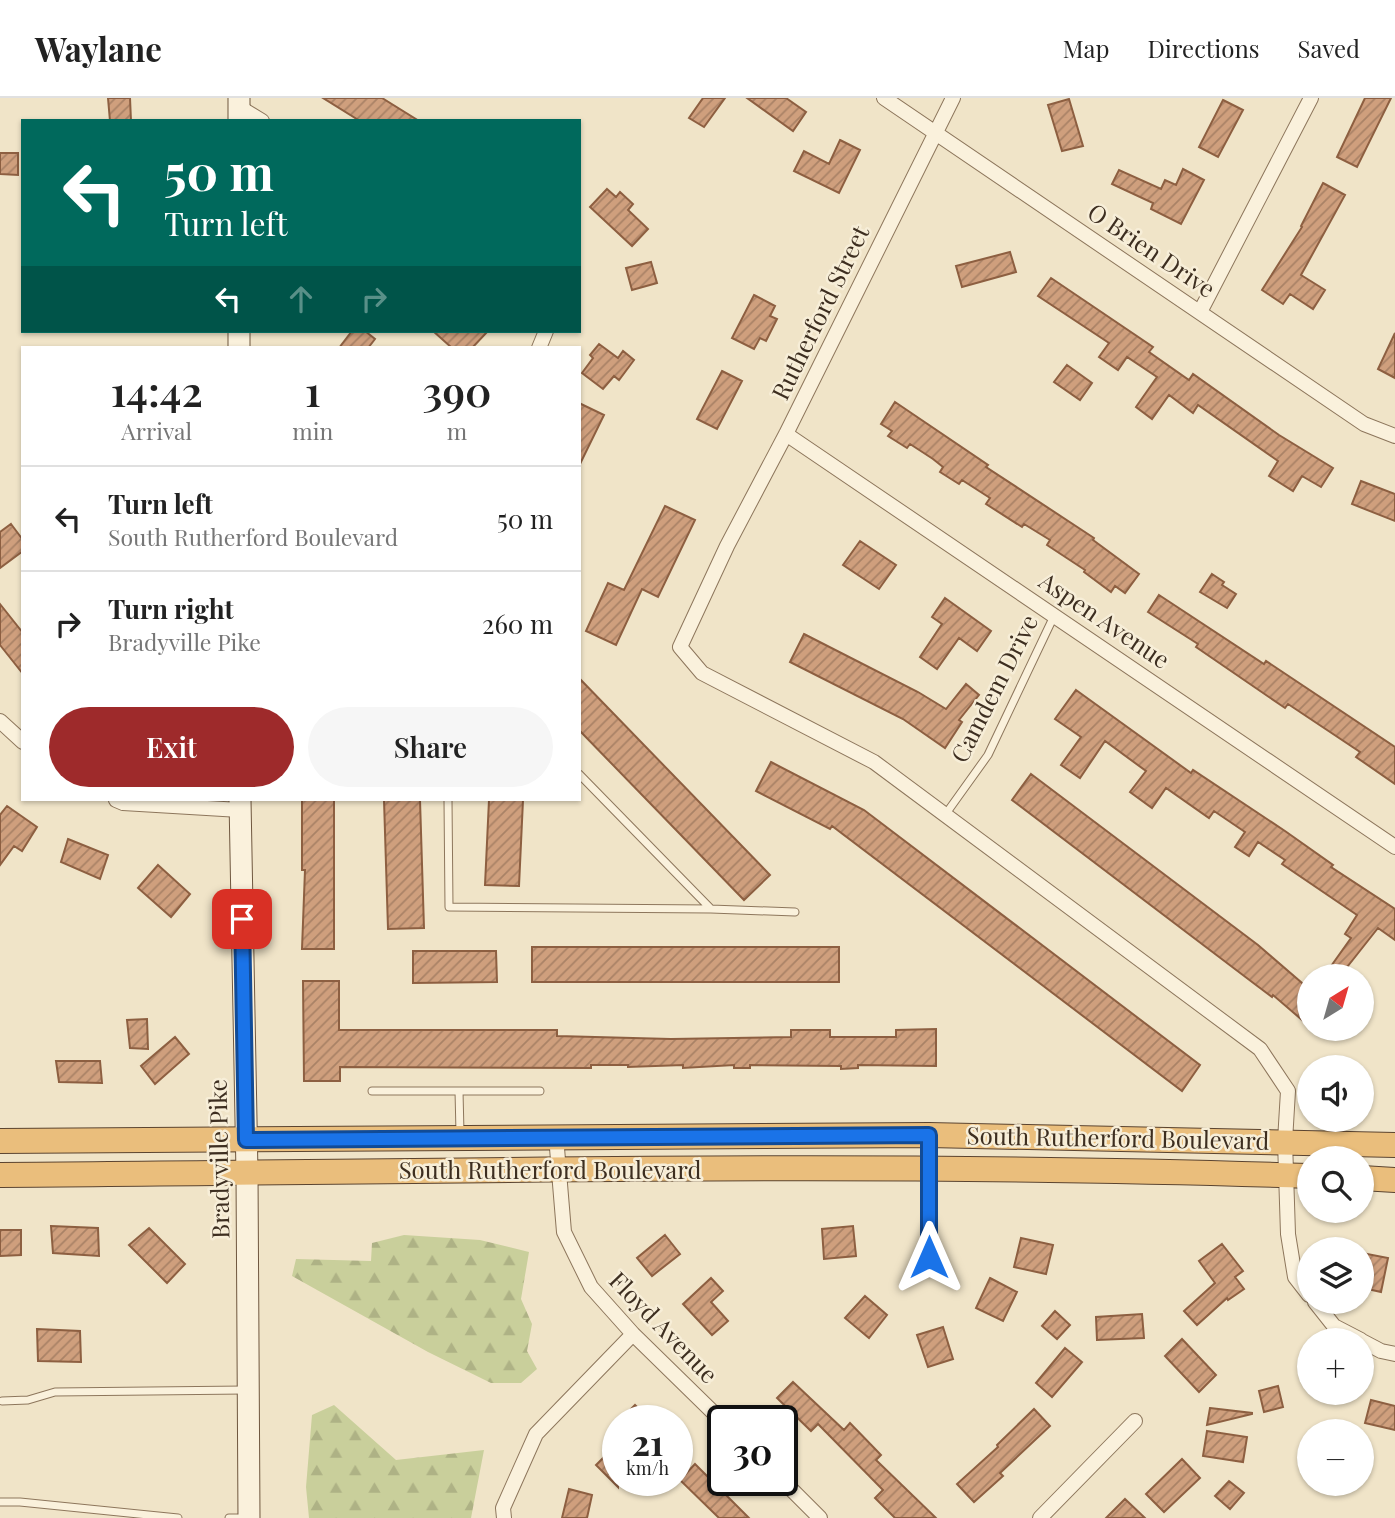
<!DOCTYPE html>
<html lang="en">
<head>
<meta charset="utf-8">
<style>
	:root { --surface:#fff; --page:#f6f6f6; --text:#222; --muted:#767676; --line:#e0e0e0; --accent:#9e2a2b }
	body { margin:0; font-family:"Playfair Display",serif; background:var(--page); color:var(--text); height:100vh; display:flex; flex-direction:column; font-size:26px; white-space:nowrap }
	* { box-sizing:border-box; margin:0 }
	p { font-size:23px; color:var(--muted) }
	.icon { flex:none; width:38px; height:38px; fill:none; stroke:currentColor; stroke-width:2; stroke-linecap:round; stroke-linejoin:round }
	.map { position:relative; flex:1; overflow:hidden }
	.details { position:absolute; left:21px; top:248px; width:560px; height:455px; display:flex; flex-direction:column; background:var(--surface); border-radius:0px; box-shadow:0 2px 5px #0004 }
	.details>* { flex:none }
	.banner { position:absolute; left:21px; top:21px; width:560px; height:214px; border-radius:0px; box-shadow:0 2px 5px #0004; background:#00695c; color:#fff; overflow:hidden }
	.needle { width:46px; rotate:37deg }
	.controls { position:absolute; left:1297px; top:866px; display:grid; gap:14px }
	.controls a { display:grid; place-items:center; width:77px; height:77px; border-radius:50%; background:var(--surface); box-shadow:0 2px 5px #0004; font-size:35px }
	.speed { position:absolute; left:602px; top:1307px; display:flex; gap:14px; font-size:35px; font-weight:700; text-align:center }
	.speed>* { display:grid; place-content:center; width:91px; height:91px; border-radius:50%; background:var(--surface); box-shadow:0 2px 5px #0004; line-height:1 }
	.speed small { font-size:18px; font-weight:400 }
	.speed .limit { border:4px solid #111; border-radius:10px; background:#fff; color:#111 }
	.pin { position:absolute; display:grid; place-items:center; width:60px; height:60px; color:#fff; margin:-30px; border-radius:14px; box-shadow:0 4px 10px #0006 }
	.me { position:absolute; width:77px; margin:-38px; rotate:0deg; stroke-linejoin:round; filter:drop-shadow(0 0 5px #0008) }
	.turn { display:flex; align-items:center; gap:24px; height:147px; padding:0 28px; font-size:32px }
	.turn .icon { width:91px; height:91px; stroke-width:2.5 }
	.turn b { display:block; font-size:49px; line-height:60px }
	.lanes { display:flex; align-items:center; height:66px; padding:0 28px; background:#0003; justify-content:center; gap:35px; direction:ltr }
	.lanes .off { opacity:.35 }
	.eta { display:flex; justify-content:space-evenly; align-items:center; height:119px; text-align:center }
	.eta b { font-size:42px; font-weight:600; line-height:49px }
	.primary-button { display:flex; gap:14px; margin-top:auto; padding:14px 28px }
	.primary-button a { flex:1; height:80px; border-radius:42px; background:var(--accent); color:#fff; font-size:28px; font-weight:600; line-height:80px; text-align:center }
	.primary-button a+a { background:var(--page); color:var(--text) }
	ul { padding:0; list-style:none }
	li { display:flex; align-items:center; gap:21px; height:105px; padding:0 28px; border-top:2px solid var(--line) }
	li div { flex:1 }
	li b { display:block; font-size:26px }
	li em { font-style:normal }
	header { display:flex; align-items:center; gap:42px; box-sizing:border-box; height:98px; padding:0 35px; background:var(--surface); border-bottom:2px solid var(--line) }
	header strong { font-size:33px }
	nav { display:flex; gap:38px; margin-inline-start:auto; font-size:24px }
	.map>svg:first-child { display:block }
	.forest { fill:url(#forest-firs) }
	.building { fill:url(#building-hatch); stroke:#8d5f41; stroke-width:2 }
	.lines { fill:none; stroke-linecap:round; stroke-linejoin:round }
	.service-casing { stroke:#8d765c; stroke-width:9 }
	.minor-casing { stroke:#8d765c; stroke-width:16 }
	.secondary-casing { stroke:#6f573f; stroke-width:23 }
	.trunk-casing { stroke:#5b4430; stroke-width:26 }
	.service { stroke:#faf1dc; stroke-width:7 }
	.minor { stroke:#faf1dc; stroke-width:14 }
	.secondary { stroke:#faf1dc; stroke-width:21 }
	.trunk { stroke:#eabe7c; stroke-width:24 }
	.route-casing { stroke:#114b97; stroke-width:18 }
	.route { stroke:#1a73e8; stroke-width:12 }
	.labels { text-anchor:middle; stroke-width:5; stroke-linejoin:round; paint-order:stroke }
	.street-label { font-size:24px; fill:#3d2e20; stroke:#f7eed8 }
</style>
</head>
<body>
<header>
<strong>Waylane</strong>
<nav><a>Map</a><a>Directions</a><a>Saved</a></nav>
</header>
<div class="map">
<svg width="1395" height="1420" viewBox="0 0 1395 1420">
	<defs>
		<pattern id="forest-firs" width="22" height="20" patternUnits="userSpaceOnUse" patternTransform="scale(1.75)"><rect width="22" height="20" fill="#c9cf9b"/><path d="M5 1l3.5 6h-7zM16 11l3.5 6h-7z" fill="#aeb285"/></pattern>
		<pattern id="building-hatch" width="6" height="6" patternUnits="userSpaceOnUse" patternTransform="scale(1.75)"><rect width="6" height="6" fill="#cf9f7d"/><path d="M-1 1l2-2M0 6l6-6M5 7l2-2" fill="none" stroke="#a98266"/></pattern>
	</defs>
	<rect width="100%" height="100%" fill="#f0e4c8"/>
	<path class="forest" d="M 404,1137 L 480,1142 L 529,1154 L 521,1201 L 532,1226 L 527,1253 L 537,1271 L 521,1285 L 491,1285 L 428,1254 L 292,1178 L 296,1161 L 371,1163 L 372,1145 Z
		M 334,1307 L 396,1362 L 484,1352 L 471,1420 L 309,1420 L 306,1389 L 312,1317 Z"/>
	<path class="building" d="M 108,0 L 130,0 L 131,23 L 110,23 Z
		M 323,0 L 382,0 L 419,23 L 360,23 Z
		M 703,0 L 725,0 L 704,29 L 689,20 Z
		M 747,0 L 786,0 L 806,14 L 793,33 Z
		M 1365,0 L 1391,0 L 1357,69 L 1337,59 Z
		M 1069,1 L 1083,48 L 1062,53 L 1048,7 Z
		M 1223,2 L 1243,12 L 1218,59 L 1199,49 Z
		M 840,42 L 860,52 L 839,95 L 794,73 L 804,53 L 829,66 Z
		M 0,55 L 18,55 L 18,77 L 0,76 Z
		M 1183,71 L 1204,82 L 1181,126 L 1151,111 L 1153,105 L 1112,86 L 1119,72 L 1161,91 L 1165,82 L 1176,87 Z
		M 1323,85 L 1345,97 L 1301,177 L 1325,192 L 1313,211 L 1290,196 L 1283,206 L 1262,192 L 1302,129 L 1301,128 Z
		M 607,91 L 616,99 L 620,94 L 633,106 L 628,112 L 648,131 L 632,148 L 590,109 Z
		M 1010,154 L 1016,174 L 962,189 L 956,168 Z
		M 651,164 L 657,185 L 632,192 L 626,170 Z
		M 1051,180 L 1153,249 L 1149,254 L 1189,282 L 1193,276 L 1279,337 L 1333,370 L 1321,389 L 1302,378 L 1293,393 L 1269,378 L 1278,363 L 1198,307 L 1193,315 L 1169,297 L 1152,321 L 1136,309 L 1157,279 L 1127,259 L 1118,272 L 1099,259 L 1109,245 L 1038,198 Z
		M 754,197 L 775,208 L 770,218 L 777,221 L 766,243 L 760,240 L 754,251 L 732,240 Z
		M 352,233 L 365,233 L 375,241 L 368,250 L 339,250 Z
		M 433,233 L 488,233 L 472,250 L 452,250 Z
		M 1395,235 L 1395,280 L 1378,271 Z
		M 599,246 L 618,260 L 623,253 L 634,262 L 619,282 L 614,278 L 603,291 L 582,275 L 593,260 L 590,257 Z
		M 1067,267 L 1092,285 L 1080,302 L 1054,284 Z
		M 722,273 L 742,283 L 717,331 L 697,321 Z
		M 895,304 L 988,367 L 986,369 L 1094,440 L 1093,442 L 1139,476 L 1125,495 L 1115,488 L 1111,494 L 1084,474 L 1085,472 L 1047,447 L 1050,442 L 1024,426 L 1022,429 L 986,406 L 990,400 L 962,382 L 959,386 L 940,374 L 943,369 L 933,361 L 910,346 L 907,350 L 888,338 L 892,333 L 881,326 Z
		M 579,305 L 604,317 L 579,368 Z
		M 1361,383 L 1395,396 L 1395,423 L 1352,406 Z
		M 665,408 L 695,422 L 658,499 L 642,491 L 616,547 L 586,533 L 608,485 L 624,492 Z
		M 11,426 L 23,442 L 23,453 L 0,470 L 0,434 Z
		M 860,443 L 896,467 L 879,491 L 843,467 Z
		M 1212,476 L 1224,484 L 1222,487 L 1236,496 L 1227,510 L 1200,494 Z
		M 1159,497 L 1264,566 L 1266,563 L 1395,649 L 1395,686 L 1356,659 L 1360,654 L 1288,606 L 1285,610 L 1196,549 L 1198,546 L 1148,514 Z
		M 945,500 L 991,533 L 977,553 L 959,540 L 937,571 L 920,559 L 942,526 L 932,519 Z
		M 0,506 L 23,535 L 23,576 L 0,547 Z
		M 804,536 L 918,594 L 946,611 L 966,586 L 979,597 L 959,622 L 962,624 L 945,650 L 903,621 L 790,564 Z
		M 579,580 L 770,777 L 744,802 L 579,632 Z
		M 1076,592 L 1191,675 L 1193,672 L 1285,733 L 1333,767 L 1331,769 L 1395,811 L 1395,842 L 1378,830 L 1340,878 L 1329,871 L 1351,840 L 1345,836 L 1357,817 L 1282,766 L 1285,762 L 1258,744 L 1249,758 L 1235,749 L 1245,734 L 1214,713 L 1209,720 L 1166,690 L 1152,710 L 1130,694 L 1146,673 L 1105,643 L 1080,680 L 1061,667 L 1081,639 L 1055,621 Z
		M 771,664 L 864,712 L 1200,967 L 1182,993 L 832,728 L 830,731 L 756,693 Z
		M 1031,676 L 1258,847 L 1309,891 L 1309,928 L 1273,897 L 1272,899 L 1256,887 L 1012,702 Z
		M 302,702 L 334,702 L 334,851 L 302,851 L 305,772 L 302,772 Z
		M 384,702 L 420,702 L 424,830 L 388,831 Z
		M 489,702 L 523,702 L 519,788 L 485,787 Z
		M 7,708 L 37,729 L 22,753 L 14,748 L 0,767 L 0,717 Z
		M 68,741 L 108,757 L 100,781 L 61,764 Z
		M 158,767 L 190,796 L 171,819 L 138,790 Z
		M 532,849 L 839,849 L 839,884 L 532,884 Z
		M 413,853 L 496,853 L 497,884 L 413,885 Z
		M 303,883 L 339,883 L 339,932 L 557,932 L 557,938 L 671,941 L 791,939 L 791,932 L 830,932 L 830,939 L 896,939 L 896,932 L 936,931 L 936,968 L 858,967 L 858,970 L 841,971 L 841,968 L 750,967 L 750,970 L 734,970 L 734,967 L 683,970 L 683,967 L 628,969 L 628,967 L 591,967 L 591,970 L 340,969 L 340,983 L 304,983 Z
		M 147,921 L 148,951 L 130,950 L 127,922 Z
		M 175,939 L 189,956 L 155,986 L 141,968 Z
		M 56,963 L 100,963 L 102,985 L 59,984 Z
		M 51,1128 L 98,1130 L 99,1158 L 53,1155 Z
		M 853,1128 L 856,1158 L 824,1161 L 822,1131 Z
		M 149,1130 L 185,1166 L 167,1185 L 129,1147 Z
		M 0,1132 L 21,1132 L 21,1157 L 0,1158 Z
		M 665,1137 L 680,1156 L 652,1178 L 637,1160 Z
		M 1021,1140 L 1053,1147 L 1046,1176 L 1014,1169 Z
		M 1222,1146 L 1243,1173 L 1235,1179 L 1244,1191 L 1228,1202 L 1227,1200 L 1197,1227 L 1184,1213 L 1215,1185 L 1199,1163 Z
		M 1362,1155 L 1388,1160 L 1381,1194 L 1363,1190 L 1365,1179 L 1362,1178 Z
		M 711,1180 L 723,1193 L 711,1204 L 728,1223 L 712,1237 L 683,1206 Z
		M 990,1180 L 1017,1194 L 1003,1223 L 976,1210 Z
		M 865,1198 L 887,1217 L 869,1240 L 845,1220 Z
		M 1055,1213 L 1070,1227 L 1057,1241 L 1042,1228 Z
		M 1142,1216 L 1144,1240 L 1097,1242 L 1096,1219 Z
		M 943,1229 L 953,1261 L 928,1269 L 917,1237 Z
		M 37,1231 L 80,1233 L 81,1264 L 38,1263 Z
		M 1182,1241 L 1216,1277 L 1199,1294 L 1165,1258 Z
		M 1065,1250 L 1082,1264 L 1052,1299 L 1036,1285 Z
		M 793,1284 L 844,1332 L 850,1325 L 881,1357 L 876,1362 L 936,1420 L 895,1420 L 875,1400 L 883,1392 L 818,1326 L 811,1333 L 777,1300 Z
		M 1278,1288 L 1283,1309 L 1264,1314 L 1259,1293 Z
		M 1371,1302 L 1395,1308 L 1395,1332 L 1365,1325 Z
		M 635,1307 L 651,1323 L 619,1323 Z
		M 1210,1310 L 1252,1315 L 1252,1316 L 1207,1327 Z
		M 1034,1311 L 1050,1328 L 1000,1375 L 1003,1378 L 974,1404 L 957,1386 L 998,1349 L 997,1347 Z
		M 1207,1333 L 1247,1339 L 1243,1364 L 1203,1358 Z
		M 618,1345 L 618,1389 L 596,1367 Z
		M 1182,1361 L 1200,1380 L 1164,1414 L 1146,1396 Z
		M 695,1366 L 749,1420 L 719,1420 L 680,1382 Z
		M 1229,1383 L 1244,1395 L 1230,1411 L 1215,1398 Z
		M 569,1391 L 592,1397 L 587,1420 L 562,1420 Z
		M 1125,1401 L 1145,1420 L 1106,1420 Z"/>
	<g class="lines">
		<g class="service-casing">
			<path id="service" d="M 448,702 L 449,809 L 711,811 L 579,676
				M 945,717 L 988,657 L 1054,518
				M 711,811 L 795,814
				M 372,993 L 540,993
				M 459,993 L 460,1035
				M 2,1303 L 28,1302 L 55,1294 L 245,1292
				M 0,1404 L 20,1404 L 178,1420
				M 229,1420 L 245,1420"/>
		</g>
		<g class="minor-casing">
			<path id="minor" d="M 884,0 L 1364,326 L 1395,338
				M 953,0 L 786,336 L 727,448 L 680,549 L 702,575 L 874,664 L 1260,951 L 1288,993 L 1285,1043 L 1288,1136 L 1295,1179 L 1309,1197
				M 239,9 L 262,23
				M 1200,214 L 1311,0
				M 539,250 L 546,233
				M 786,336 L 1395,749
				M 0,623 L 23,644
				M 116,702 L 123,705 L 240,712
				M 929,1037 L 929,1159
				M 556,1038 L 564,1134 L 591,1189 L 633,1236 L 723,1324
				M 1315,1204 L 1334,1228 L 1361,1242
				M 1362,1243 L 1381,1253 L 1395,1256
				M 782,1382 L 820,1420
				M 504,1420 L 503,1410 L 536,1336 L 633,1236
				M 1040,1420 L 1135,1323"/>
		</g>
		<g class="secondary-casing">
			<path id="secondary" d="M 239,0 L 239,23
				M 239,233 L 239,250
				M 240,702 L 247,1075 L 249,1420"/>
		</g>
		<g class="trunk-casing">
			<path id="trunk" d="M 0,1043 L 929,1037 L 1395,1047
				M 0,1077 C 436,1074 873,1063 1309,1078
				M 1362,1080 L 1395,1082"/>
		</g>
		<use href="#service" class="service"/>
		<use href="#minor" class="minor"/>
		<use href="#secondary" class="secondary"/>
		<use href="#trunk" class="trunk"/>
	</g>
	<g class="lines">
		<g class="route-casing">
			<path id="route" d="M 242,821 L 246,1042 L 929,1037 L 929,1159"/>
		</g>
		<use href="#route" class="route"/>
	</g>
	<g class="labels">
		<g class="street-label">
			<text transform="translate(1151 153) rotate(34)" y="8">O Brien Drive</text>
			<text transform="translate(821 215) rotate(-64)" y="8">Rutherford Street</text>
			<text transform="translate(1104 523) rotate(34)" y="8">Aspen Avenue</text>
			<text transform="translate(995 591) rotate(-63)" y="8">Camdem Drive</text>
			<text transform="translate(1118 1041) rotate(1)" y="8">South Rutherford Boulevard</text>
			<text transform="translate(220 1061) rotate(-91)" y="8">Bradyville Pike</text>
			<text x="550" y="1081">South Rutherford Boulevard</text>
			<text transform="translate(663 1230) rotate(46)" y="8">Floyd Avenue</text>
		</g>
	</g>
</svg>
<div class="controls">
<a><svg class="needle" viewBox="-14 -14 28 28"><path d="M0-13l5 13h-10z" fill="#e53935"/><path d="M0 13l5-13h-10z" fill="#767676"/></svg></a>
<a><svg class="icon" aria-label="sound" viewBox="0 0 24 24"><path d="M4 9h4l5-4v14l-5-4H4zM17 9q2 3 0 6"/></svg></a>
<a><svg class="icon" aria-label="search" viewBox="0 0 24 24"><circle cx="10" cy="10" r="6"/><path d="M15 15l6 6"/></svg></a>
<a><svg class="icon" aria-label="layers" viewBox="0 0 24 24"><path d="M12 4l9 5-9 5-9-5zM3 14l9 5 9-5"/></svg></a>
<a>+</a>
<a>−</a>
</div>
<div class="speed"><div>21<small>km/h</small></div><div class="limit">30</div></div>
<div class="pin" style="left:242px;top:821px;background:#d93025"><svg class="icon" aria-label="arrive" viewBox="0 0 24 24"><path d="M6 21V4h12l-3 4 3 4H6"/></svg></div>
<svg class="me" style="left:929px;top:1159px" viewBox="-20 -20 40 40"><path d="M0-17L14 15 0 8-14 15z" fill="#1a73e8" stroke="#fff" stroke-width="4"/></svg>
<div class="banner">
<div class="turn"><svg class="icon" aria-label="left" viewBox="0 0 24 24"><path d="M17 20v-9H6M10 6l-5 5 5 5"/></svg><div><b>50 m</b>Turn left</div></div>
<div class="lanes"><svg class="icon" aria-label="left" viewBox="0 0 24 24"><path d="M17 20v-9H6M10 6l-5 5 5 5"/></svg><svg class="icon off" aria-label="ahead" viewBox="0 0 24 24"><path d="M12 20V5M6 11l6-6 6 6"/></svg><svg class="icon off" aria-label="right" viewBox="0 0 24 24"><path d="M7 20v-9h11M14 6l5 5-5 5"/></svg></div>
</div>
<section class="details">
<div class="eta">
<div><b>14:42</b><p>Arrival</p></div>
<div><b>1</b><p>min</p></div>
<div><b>390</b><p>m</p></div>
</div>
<ul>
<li><svg class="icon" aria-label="left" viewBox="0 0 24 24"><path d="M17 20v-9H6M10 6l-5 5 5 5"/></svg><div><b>Turn left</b><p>South Rutherford Boulevard</p></div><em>50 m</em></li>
<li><svg class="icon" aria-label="right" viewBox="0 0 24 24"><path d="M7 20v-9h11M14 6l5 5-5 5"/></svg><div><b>Turn right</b><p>Bradyville Pike</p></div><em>260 m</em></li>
</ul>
<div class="primary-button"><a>Exit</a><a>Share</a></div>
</section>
</div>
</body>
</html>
